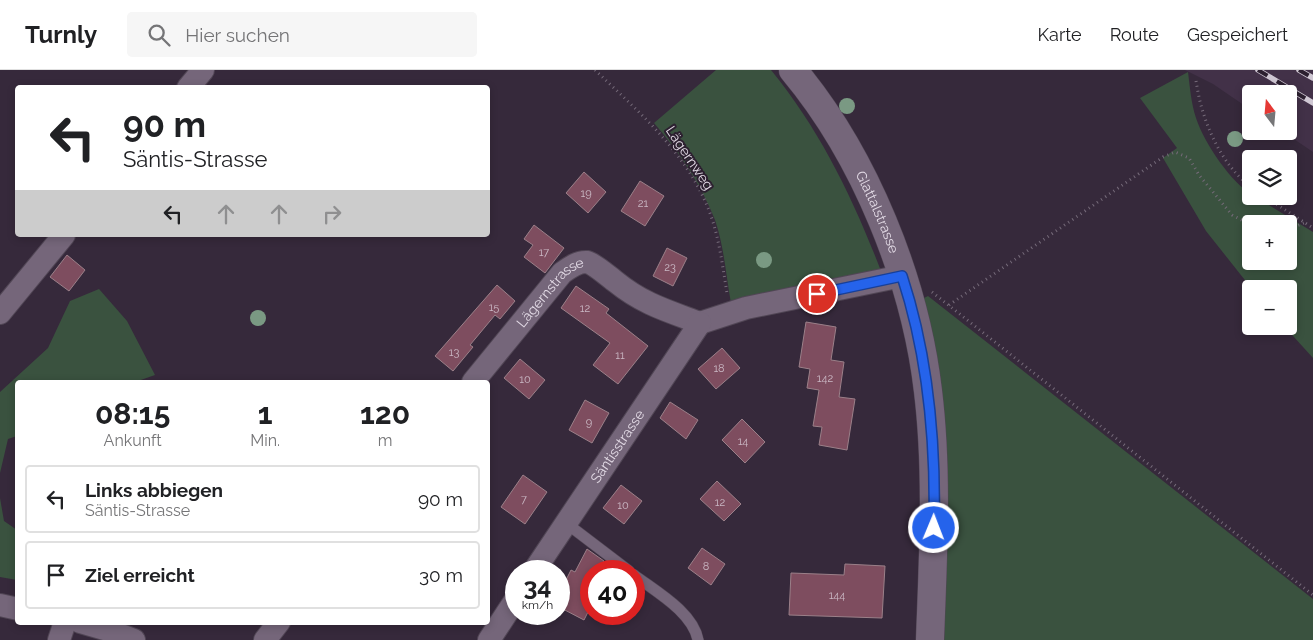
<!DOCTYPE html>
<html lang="de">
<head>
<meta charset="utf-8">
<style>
	:root { --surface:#fff; --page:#f6f6f6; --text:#202124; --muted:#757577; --line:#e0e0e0 }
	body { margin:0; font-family:Raleway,sans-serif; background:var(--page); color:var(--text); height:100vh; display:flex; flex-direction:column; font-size:19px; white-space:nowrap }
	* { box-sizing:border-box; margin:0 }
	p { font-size:16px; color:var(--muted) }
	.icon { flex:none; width:28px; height:28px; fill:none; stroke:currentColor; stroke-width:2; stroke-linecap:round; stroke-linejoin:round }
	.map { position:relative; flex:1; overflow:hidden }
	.panel { position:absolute; left:15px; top:310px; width:475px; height:245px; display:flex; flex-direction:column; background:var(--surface); border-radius:5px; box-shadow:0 2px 8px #0003 }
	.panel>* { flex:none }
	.hud { position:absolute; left:15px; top:15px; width:475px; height:152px; border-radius:5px; box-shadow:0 2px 8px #0003; background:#fff; color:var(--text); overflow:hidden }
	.needle { width:32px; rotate:344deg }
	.fabs { position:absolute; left:1242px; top:15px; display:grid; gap:10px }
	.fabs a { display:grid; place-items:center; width:55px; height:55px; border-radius:5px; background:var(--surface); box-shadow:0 2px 8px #0003; font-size:25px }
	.speed { position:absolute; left:505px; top:490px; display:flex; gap:10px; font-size:25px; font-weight:700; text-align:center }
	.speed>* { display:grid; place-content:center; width:65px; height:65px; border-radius:50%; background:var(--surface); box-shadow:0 2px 8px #0003; line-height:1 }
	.speed small { font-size:12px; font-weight:400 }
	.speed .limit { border:8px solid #d22; background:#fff; color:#111 }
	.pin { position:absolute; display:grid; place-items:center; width:42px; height:42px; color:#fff; margin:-21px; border:2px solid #fff; border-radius:50%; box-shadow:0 1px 5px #0007 }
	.me { position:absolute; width:55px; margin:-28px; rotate:1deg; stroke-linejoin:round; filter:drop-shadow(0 0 4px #0008) }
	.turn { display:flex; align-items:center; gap:18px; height:105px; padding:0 25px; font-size:22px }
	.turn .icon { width:65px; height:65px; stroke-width:2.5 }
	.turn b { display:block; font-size:35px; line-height:42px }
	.lanes { display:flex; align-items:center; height:48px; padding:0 25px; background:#0003; justify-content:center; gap:25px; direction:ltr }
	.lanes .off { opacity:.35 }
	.eta { display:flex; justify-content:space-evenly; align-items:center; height:85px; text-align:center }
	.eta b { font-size:30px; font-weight:700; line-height:35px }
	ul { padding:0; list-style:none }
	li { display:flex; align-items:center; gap:15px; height:68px; margin:0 10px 8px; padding:0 15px; border:2px solid var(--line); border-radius:5px }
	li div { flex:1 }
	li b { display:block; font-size:19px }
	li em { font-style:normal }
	header { display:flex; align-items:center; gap:30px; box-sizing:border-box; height:70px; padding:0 25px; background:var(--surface); border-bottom:1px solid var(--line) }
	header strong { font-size:24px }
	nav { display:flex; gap:28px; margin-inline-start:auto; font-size:18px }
	.search { width:350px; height:45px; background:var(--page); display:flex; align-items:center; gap:12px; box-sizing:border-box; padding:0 18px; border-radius:5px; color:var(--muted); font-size:19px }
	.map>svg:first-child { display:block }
	.built { fill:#423148 }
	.green { fill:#3a523f; fill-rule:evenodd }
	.building { fill:#7e4d5f; stroke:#9b8089 }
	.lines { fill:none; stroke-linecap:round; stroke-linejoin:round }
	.service-casing { stroke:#514655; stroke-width:12 }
	.minor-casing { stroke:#514655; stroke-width:24 }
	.tertiary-casing { stroke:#514655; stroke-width:29 }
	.path { stroke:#766b7a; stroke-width:3; stroke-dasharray:1 4; stroke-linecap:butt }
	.service { stroke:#75667a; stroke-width:11 }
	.minor { stroke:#75667a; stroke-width:22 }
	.tertiary { stroke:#75667a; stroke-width:28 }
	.rail-casing { stroke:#cfc7d3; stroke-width:5.5 }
	.rail { stroke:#2c2030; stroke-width:4; stroke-dasharray:11; stroke-linecap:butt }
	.tree { fill:#7a9983 }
	.route-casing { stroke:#184099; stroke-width:12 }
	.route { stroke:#2563eb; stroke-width:9 }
	.labels { text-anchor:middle; stroke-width:4; stroke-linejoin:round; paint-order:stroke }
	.number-label { font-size:11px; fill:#cab8c4 }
	.street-label { font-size:14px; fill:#e3dbe6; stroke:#2c2030 }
</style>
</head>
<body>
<header>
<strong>Turnly</strong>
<div class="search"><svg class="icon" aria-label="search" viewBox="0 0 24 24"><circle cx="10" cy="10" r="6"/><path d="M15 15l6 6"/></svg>Hier suchen</div>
<nav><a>Karte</a><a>Route</a><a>Gespeichert</a></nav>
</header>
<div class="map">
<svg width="1313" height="570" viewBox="0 0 1313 570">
	<rect width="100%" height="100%" fill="#36293b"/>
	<path class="built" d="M 1185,0 L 1313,0 L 1313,82 L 1282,61 L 1289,61 L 1289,24 L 1251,24 L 1251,40 L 1213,14 Z"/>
	<path class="green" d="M 716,0 L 771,0 C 820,60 853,128 881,201 L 731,233 C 726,206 724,176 715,150 C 701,114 679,82 654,53 Z
		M 1188,2 C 1190,17 1191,33 1196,48 C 1204,73 1232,114 1254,126 L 1313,162 L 1313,288 L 1284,256 L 1289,256 L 1289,219 L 1252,219 L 1206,161 L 1163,88 L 1177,78 L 1140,28 ZM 1251,154 L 1289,154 L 1289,191 L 1251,191 Z
		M 99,219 L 127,251 L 155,305 L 135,312 L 18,312 L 17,366 L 8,369 L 0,403 L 0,322 L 48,278 L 70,231 Z
		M 928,226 L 1313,529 L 1313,570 L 944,570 L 946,456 L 920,230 Z
		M 0,428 L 4,451 L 17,460 L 17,510 L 0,507 Z"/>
	<path class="building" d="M 584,102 L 606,122 L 588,143 L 566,123 Z
		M 640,111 L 664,126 L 645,156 L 621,141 Z
		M 534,155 L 564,178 L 545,203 L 524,187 L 533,175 L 524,169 Z
		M 667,178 L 687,188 L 673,216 L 653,206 Z
		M 67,185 L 85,200 L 69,221 L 50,207 Z
		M 497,215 L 515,231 L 500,249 L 495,245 L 470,275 L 473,277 L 453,301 L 435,286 Z
		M 576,216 L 609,239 L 606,243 L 648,276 L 618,314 L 593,295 L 610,273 L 561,238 Z
		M 806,252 L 836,257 L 831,290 L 844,292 L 839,327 L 855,329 L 847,380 L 819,375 L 822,357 L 813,356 L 819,320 L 807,318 L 810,299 L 799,297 Z
		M 722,278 L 740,298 L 716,319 L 698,299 Z
		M 520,289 L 545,310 L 529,329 L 504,308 Z
		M 585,330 L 609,343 L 592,373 L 569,360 Z
		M 670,332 L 698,350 L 686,369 L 660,348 Z
		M 742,349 L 765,372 L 745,393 L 722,370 Z
		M 523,405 L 547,422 L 525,454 L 501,437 Z
		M 717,411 L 741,434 L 724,451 L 700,429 Z
		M 621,415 L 642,431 L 624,454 L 603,438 Z
		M 702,478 L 725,494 L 711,515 L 688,498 Z
		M 587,479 L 604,491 L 599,501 L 591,501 L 591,536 L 584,550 L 559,537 L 559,524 L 571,500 L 575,502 Z
		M 845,494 L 885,496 L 882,548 L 789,545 L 791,503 L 844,505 Z"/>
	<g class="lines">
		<g class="service-casing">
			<path id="service" d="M 566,453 L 629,501
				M 634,505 C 655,521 693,542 698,570"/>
		</g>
		<g class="minor-casing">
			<g id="minor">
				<path d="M 188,18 L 203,0"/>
				<path d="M 0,243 L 64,165"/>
				<path d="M 700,253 L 746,238 L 902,206"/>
				<path id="s1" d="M 473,312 L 562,203 C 569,198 578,191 587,192 C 595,194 609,207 616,212 C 643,234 668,241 700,253"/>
				<path id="s2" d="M 534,501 L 700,253"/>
				<path d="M 0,535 L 18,539"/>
				<path d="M 80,552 L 108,560 L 134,570"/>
				<path d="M 59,570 L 65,552"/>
				<path d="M 265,570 L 279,552"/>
				<path d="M 489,570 L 516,529"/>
			</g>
		</g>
		<g class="tertiary-casing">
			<g id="tertiary">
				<path id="s3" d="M 793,0 C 865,86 915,210 928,321 C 938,403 933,487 930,570"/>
			</g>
		</g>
		<path class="path" d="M 595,0 C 641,44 693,88 713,152 C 720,175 723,199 727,223
			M 1196,11 C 1198,22 1200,34 1204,45 C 1212,71 1229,101 1251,117
			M 1264,126 L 1313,158
			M 1289,159 L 1304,153
			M 932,222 L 1313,525
			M 949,235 L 1163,87 L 1175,82 L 1189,88 L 1199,105 L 1232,145 L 1251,155"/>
		<use href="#service" class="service"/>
		<use href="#minor" class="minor"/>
		<use href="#tertiary" class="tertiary"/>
		<g class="rail-casing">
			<path id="rail" d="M 1258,0 L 1313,33
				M 1299,0 L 1313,8"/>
		</g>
		<use href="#rail" class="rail"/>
	</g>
	<g class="tree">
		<circle cx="847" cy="36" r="8"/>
		<circle cx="1235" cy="69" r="8"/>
		<circle cx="764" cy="190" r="8"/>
		<circle cx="258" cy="248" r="8"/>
	</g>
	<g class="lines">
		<g class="route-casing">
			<path id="route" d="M 817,224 L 902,206 C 929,288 936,373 934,458"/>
		</g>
		<use href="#route" class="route"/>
	</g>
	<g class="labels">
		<g class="number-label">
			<text x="586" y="127">19</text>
			<text x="643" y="137">21</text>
			<text x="544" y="186">17</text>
			<text x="670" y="201">23</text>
			<text x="494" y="241">15</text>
			<text x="585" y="242">12</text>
			<text x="454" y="286">13</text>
			<text x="620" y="289">11</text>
			<text x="719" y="302">18</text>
			<text x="825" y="312">142</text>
			<text x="525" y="313">10</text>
			<text x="589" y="356">9</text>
			<text x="743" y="375">14</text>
			<text x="524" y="433">7</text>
			<text x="720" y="436">12</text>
			<text x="623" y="439">10</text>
			<text x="706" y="500">8</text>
			<text x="837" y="529">144</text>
		</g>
		<g class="street-label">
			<text transform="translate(690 88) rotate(56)" y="5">Lägernweg</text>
			<text dy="5" stroke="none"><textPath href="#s3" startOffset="166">Glattalstrasse</textPath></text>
			<text dy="5" stroke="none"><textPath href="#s1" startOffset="119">Lägernstrasse</textPath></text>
			<text dy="5" stroke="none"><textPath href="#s2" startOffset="150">Säntisstrasse</textPath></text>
		</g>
	</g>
</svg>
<div class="fabs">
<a><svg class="needle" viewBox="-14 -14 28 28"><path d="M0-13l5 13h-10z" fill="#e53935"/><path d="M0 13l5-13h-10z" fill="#757577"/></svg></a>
<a><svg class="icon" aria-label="layers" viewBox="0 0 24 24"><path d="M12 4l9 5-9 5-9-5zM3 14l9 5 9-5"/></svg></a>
<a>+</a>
<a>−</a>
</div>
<div class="speed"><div>34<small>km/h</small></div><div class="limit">40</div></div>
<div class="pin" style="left:817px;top:224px;background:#d93025"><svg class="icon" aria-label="arrive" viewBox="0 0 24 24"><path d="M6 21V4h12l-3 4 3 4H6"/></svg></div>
<svg class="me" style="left:934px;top:458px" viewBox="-20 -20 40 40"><circle r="17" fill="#2563eb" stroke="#fff" stroke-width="3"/><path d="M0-11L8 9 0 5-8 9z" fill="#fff"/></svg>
<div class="hud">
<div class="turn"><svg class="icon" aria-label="left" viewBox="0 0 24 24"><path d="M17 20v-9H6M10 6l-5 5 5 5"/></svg><div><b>90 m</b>Säntis-Strasse</div></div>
<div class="lanes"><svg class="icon" aria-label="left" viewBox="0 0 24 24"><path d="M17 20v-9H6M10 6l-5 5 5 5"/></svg><svg class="icon off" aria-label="ahead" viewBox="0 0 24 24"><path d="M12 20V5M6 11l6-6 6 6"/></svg><svg class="icon off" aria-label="ahead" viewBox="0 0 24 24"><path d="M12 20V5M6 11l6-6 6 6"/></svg><svg class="icon off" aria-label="right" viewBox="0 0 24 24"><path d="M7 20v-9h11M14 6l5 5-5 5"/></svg></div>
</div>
<section class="panel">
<div class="eta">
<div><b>08:15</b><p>Ankunft</p></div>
<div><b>1</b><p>Min.</p></div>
<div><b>120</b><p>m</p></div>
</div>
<ul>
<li><svg class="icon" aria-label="left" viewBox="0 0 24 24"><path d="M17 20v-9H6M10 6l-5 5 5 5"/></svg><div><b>Links abbiegen</b><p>Säntis-Strasse</p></div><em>90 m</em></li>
<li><svg class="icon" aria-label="arrive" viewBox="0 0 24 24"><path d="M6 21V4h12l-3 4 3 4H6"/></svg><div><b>Ziel erreicht</b></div><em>30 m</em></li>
</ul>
</section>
</div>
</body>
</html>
